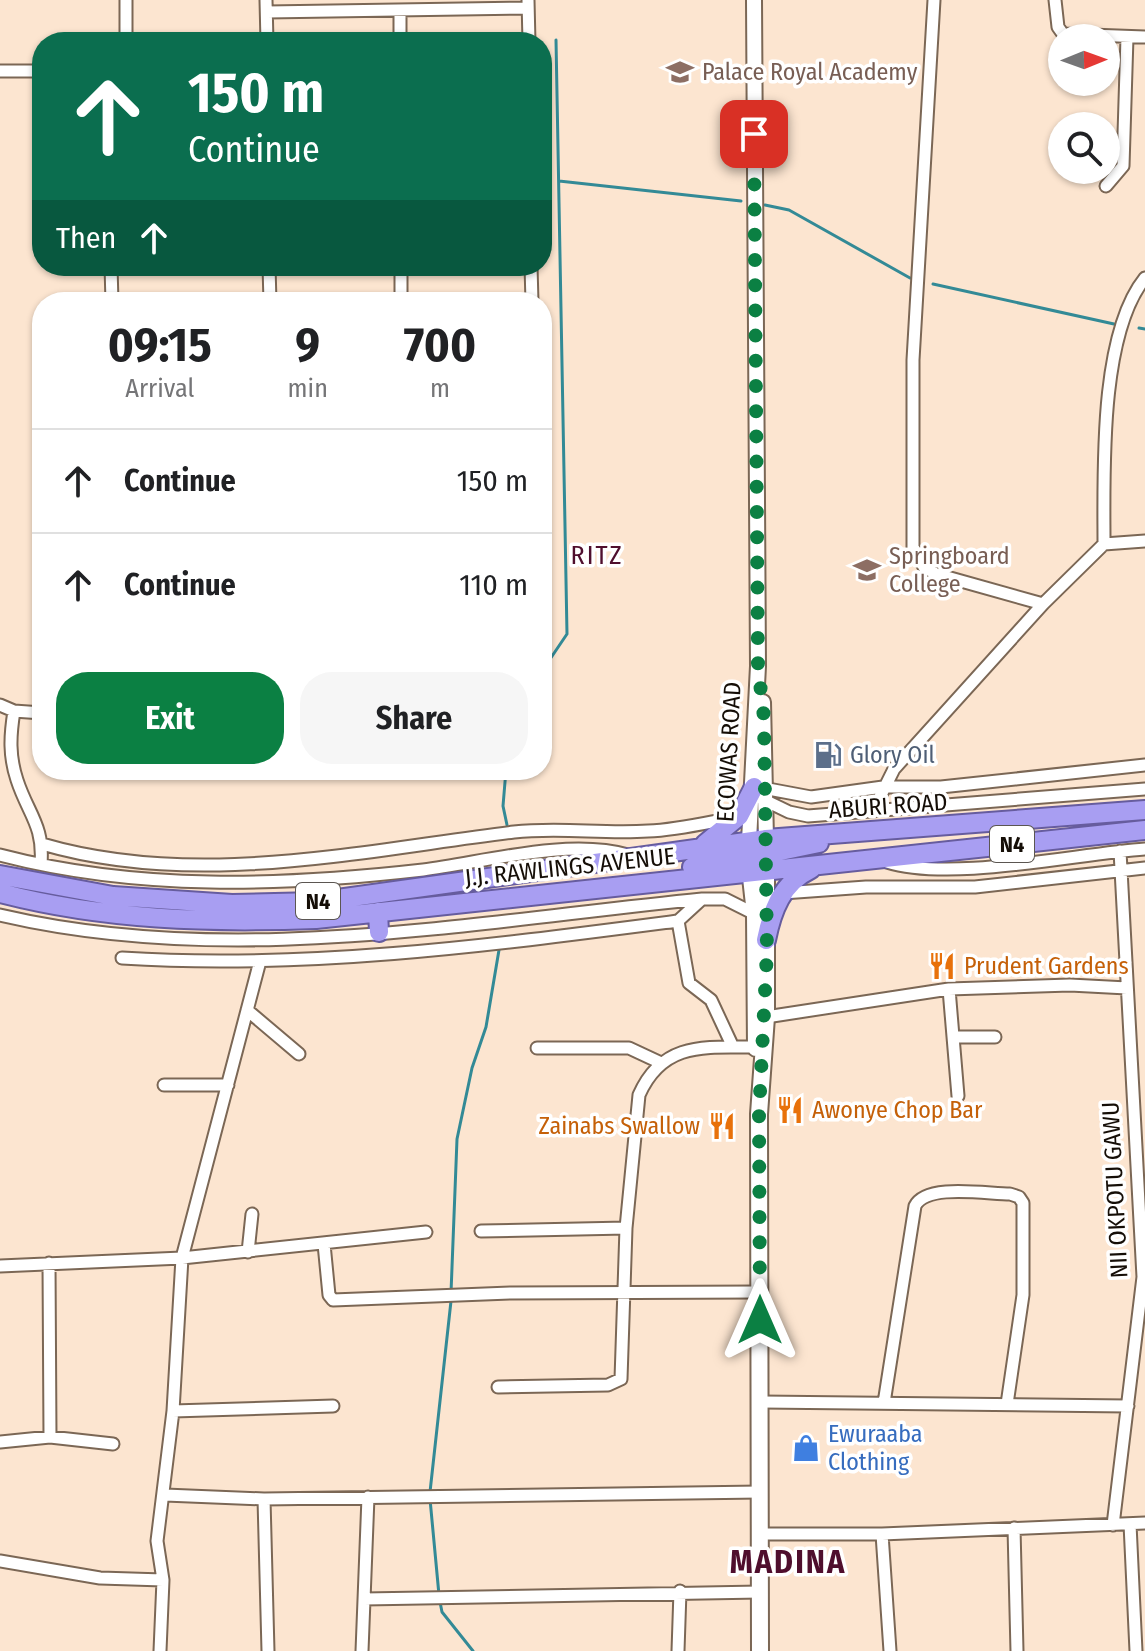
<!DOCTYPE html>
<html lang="en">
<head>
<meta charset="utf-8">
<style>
	:root { --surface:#fff; --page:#f6f6f6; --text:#202124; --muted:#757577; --line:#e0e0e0; --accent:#0b8043 }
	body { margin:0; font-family:"Fira Sans Condensed",sans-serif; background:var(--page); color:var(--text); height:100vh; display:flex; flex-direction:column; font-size:30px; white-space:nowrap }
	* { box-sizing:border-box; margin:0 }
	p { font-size:26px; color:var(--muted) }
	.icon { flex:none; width:44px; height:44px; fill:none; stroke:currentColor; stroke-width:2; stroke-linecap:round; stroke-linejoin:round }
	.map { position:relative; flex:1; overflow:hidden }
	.side { position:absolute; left:32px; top:292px; width:520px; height:488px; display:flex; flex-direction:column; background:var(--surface); border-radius:32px; box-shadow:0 2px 6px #0004 }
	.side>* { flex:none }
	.hud { position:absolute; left:32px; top:32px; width:520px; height:244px; border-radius:32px; box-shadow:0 2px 6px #0004; background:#0b6e4f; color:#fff; overflow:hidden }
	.needle { width:52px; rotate:89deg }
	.tools { position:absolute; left:1048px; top:24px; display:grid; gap:16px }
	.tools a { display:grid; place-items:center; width:72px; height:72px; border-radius:50%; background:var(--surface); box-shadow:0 2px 6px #0004; font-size:40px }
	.pin { position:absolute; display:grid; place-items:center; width:68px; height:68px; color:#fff; margin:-34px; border-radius:16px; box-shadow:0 4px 12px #0006 }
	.me { position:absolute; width:88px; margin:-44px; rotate:0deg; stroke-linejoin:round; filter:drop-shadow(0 0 6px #0008) }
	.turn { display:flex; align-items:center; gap:28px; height:168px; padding:0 24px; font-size:36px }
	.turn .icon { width:104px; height:104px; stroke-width:2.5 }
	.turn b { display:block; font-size:56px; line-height:68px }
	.then { display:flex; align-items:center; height:76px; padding:0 24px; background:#0003; gap:16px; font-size:30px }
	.eta { display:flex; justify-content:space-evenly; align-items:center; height:136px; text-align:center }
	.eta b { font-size:48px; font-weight:700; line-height:56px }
	.cta { display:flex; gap:16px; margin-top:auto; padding:16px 24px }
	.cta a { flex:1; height:92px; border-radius:32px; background:var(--accent); color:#fff; font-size:32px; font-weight:700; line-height:92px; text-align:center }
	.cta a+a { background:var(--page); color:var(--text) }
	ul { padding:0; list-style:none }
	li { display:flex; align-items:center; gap:24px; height:104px; padding:0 24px; border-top:2px solid var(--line) }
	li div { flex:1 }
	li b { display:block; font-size:30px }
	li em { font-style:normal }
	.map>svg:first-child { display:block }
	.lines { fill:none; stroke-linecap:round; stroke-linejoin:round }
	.stream { stroke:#338a96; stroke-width:3 }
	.minor-casing { stroke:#7b6755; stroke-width:15 }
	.tertiary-casing { stroke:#7b6755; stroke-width:18 }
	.secondary-casing { stroke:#7b6755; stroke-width:20 }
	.trunk-casing { stroke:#665c9e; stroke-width:22 }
	.minor { stroke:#fff; stroke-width:11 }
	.tertiary { stroke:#fff; stroke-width:14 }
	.secondary { stroke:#fff; stroke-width:16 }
	.trunk { stroke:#a89ef2; stroke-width:18 }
	.route { stroke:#0b8043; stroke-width:14; stroke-dasharray:0 25.2 }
	.labels { text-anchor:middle; stroke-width:7; stroke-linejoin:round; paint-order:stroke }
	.shield { fill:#fff; stroke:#5b5651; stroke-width:2 }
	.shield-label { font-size:22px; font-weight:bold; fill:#150e07 }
	.education-label { font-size:24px; fill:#785e54; stroke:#fff; text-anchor:start }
	.street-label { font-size:24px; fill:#150e07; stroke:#fff }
	.service-label { font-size:24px; fill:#4e5e75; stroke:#fff; text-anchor:start }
	.food-label { font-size:24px; fill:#c56008; stroke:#fff; text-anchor:start }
	.shop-label { font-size:24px; fill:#366cbe; stroke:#fff; text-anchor:start }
	.neighbourhood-label { font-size:26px; letter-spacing:2px; fill:#4f0e2d; stroke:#fff }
	.district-label { font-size:32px; font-weight:bold; letter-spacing:2px; fill:#4f0e2d; stroke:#fff }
</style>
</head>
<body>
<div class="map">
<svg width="1145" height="1651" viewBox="0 0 1145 1651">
	<rect width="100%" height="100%" fill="#fce5d0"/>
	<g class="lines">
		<path class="stream" d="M 559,181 L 741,201
			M 765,205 L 789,210 L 910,278
			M 933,284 L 1114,324
			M 1139,328 L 1145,329
			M 542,671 L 567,634 L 556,40
			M 506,770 L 503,806 L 507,825
			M 451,1293 L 457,1139 L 472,1068 L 486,1027 L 499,950
			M 430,1492 L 451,1301
			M 430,1499 L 439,1595
			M 440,1602 L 442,1612 L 473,1651"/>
		<g class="minor-casing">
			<path id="minor" d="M 266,0 L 267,42
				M 528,0 L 529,42
				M 934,0 L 913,360 L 913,547 L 924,567 L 936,574 L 1043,604
				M 1055,0 L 1058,27 L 1063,34 L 1145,37
				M 400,11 L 400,42
				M 267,12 L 527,8
				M 126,42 L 126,0
				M 0,71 L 42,71
				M 1106,186 L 1123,166 L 1127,37
				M 111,266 L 112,302
				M 269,266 L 270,302
				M 531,266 L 532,302
				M 401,302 L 401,266
				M 1104,544 C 1104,472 1099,335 1145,278
				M 0,705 L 14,711 L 42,713
				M 14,711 C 10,736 9,756 17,780 C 28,814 44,825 41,864
				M 763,788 L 811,797 L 883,787 L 941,787 L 1145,765
				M 762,799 L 789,812 L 808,816 L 1145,789
				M 873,811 L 894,769 L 1043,604 L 1104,544 L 1145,541
				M 42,844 C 196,889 359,851 514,832 C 559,827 603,834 648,831 C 677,830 705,823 732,818
				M 0,855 C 138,891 282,886 423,870 C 485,862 568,838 628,855
				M 887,862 C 951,882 1075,854 1145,849
				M 783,893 L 866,887 L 975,887 L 1145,868
				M 0,915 C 231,969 469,922 702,899 L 725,899 L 755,914
				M 678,921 L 689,983 L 711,1000 L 732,1045
				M 122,958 C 307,970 493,945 678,921 L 702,899
				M 949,989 L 958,1096
				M 247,1010 L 299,1054
				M 766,1017 L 949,989 L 1070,985 L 1127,988
				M 953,1037 L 995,1037
				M 537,1048 L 629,1048 L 659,1062
				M 164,1085 L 228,1085
				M 481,1231 L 626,1228
				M 324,1244 L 329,1295 L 333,1300 L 510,1293 L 759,1292
				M 248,1252 L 252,1214
				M 49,1263 L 50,1437
				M 0,1266 L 182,1258 L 426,1232
				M 498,1387 L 608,1385 L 621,1379 L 626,1228 L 639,1095 C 664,1038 711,1048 763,1047
				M 760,1402 L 1128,1406
				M 884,1403 L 915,1206 C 926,1183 987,1194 1010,1194 L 1019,1197 L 1023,1203 L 1023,1295 L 1007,1404
				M 173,1411 L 333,1406
				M 0,1442 L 50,1437 L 113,1444
				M 165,1495 L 264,1499 L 760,1492
				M 264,1499 L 268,1651
				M 1130,1524 L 1136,1651
				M 1113,1525 L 1143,1277 L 1120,851
				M 1014,1528 L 1017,1651
				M 761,1534 L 882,1534 L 1145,1523
				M 882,1534 L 890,1651
				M 0,1561 L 100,1578 L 163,1580
				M 364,1599 L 760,1592
				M 160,1651 L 163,1580 L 157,1541 L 173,1411 L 182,1258 L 260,961
				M 362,1651 L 368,1497
				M 678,1651 L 680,1591"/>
		</g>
		<g class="tertiary-casing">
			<path id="tertiary" d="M 763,702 L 766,839
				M 749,841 L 758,666 L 754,0"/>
		</g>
		<g class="secondary-casing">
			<path id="secondary" d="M 749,859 L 755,914 L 756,1048
				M 760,1651 L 759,1114 L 766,1017 L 766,861"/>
		</g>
		<g class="trunk-casing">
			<path id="trunk" d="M 705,844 L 739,816 L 754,787
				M 755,866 L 766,854 L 819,843
				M 692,867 L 749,857 L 766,839
				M 0,875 L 113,896 L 232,904 L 316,902 L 766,839 L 1145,810
				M 0,893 C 104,920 209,923 316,919 L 1145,830
				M 378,912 L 379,932
				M 766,940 C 772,910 782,883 811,869"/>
		</g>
		<use href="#minor" class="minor"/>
		<use href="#tertiary" class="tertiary"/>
		<use href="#secondary" class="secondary"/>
		<use href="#trunk" class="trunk"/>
	</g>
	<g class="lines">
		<path class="route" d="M 754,134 L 758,666 L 764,718 L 767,951 L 759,1114 L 760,1320"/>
	</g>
	<defs>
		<g id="school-bare" transform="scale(2.16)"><path d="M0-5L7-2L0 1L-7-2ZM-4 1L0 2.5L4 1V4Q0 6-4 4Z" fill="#8d6e63" stroke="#fff" stroke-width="2.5" paint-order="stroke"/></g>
		<g id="fuel-bare" transform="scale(2.16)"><path d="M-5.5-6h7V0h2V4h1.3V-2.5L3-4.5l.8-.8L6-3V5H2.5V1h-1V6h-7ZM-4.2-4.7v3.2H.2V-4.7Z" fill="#5c6f8a" stroke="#fff" stroke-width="2.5" paint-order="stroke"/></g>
		<g id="restaurant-bare" transform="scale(2.16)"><path d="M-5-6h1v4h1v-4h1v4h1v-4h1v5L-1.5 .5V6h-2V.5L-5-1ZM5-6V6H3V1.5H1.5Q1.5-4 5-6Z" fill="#e8710a" stroke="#fff" stroke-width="2.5" paint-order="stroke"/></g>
		<g id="shop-bare" transform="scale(2.16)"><path d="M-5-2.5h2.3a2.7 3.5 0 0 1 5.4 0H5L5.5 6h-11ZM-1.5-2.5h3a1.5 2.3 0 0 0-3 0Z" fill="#3f7fe0" stroke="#fff" stroke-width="2.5" paint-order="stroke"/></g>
	</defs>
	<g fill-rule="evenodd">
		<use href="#school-bare" x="680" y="72"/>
		<use href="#school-bare" x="867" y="570"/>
		<use href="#fuel-bare" x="828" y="755"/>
		<use href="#restaurant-bare" x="942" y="966"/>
		<use href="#restaurant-bare" x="790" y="1110"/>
		<use href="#restaurant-bare" x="722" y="1126"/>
		<use href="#shop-bare" x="806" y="1448"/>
	</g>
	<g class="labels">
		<g class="shield">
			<rect x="990" y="826" width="44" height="36" rx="6"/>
			<rect x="296" y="883" width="44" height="36" rx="6"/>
		</g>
		<g class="shield-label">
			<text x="1012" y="852">N4</text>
			<text x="318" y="909">N4</text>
		</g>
		<g class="education-label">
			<text x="702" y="80">Palace Royal Academy</text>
			<text x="889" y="564">Springboard<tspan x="889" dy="28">College</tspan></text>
		</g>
		<g class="street-label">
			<text transform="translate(729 752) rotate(-87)" y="8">ECOWAS ROAD</text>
			<text transform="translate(888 806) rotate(-4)" y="8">ABURI ROAD</text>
			<text transform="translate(570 867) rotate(-6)" y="8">J.J. RAWLINGS AVENUE</text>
			<text transform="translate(1115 1190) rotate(-93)" y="8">NII OKPOTU GAWU</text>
		</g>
		<g class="service-label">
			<text x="850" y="763">Glory Oil</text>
		</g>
		<g class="food-label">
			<text x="964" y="974">Prudent Gardens</text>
			<text x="812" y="1118">Awonye Chop Bar</text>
			<text x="700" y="1134" text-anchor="end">Zainabs Swallow</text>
		</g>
		<g class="shop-label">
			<text x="828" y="1442">Ewuraaba<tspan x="828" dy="28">Clothing</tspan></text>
		</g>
		<g class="neighbourhood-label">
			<text x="597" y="564">RITZ</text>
		</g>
		<g class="district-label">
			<text x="788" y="1573">MADINA</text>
		</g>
	</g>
</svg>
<div class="tools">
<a><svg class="needle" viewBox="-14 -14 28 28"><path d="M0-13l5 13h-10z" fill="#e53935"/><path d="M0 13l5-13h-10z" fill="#757577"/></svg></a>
<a><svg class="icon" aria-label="search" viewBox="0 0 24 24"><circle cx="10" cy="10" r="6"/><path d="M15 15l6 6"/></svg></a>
</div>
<div class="pin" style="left:754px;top:134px;background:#d93025"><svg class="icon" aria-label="arrive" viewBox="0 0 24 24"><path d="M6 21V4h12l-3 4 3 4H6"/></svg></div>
<svg class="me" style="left:760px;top:1320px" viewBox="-20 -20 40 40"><path d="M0-17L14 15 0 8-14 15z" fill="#0b8043" stroke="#fff" stroke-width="4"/></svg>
<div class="hud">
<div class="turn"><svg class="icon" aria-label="ahead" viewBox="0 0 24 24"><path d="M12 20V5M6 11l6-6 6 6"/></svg><div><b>150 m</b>Continue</div></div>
<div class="then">Then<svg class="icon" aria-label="ahead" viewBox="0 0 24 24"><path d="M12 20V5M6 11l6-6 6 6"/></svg></div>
</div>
<section class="side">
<div class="eta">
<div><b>09:15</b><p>Arrival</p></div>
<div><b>9</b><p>min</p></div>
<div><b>700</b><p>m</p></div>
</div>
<ul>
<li><svg class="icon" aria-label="ahead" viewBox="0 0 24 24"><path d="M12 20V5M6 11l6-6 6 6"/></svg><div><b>Continue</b></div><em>150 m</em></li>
<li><svg class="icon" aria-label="ahead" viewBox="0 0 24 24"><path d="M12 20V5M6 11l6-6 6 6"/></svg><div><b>Continue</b></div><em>110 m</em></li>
</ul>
<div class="cta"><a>Exit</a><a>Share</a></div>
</section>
</div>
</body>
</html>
